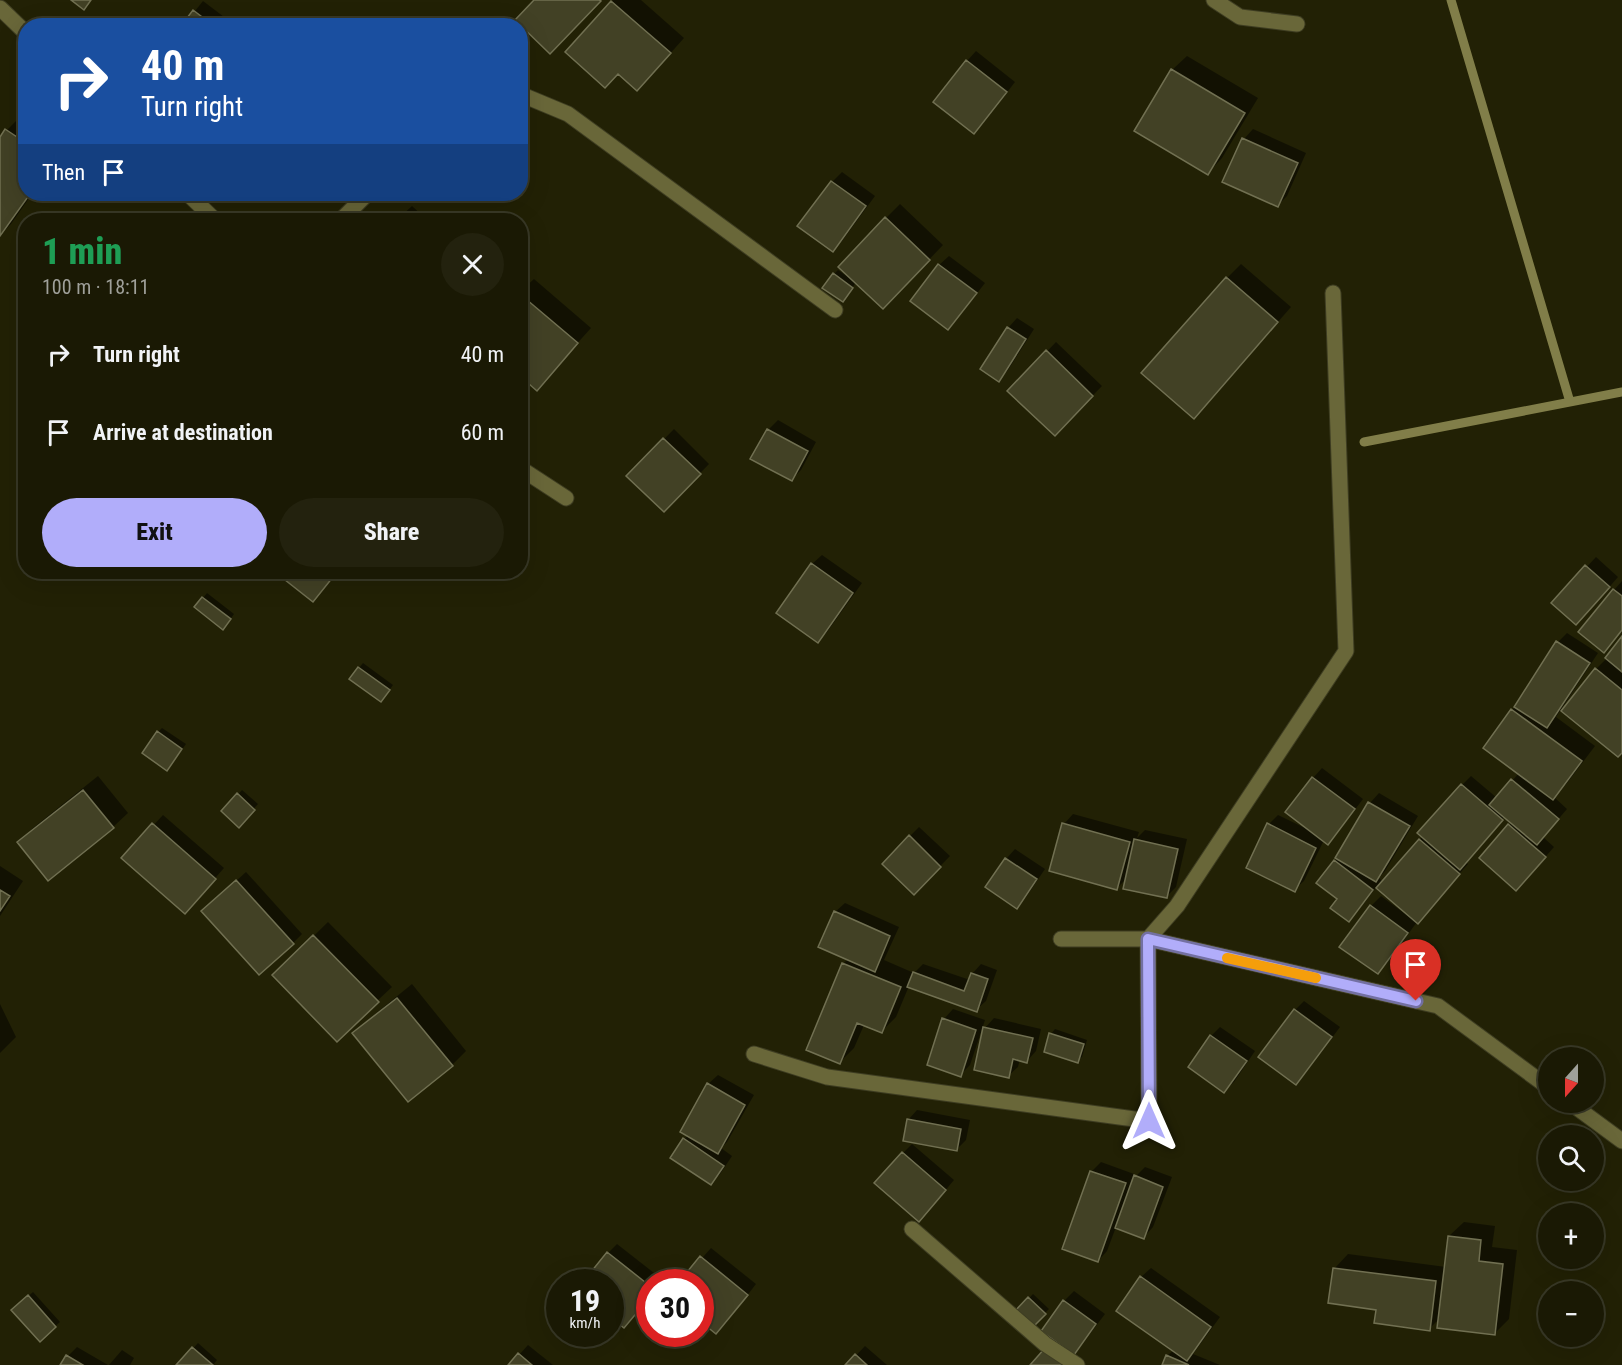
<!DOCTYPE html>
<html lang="en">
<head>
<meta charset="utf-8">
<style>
	:root { --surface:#1a1904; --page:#23220e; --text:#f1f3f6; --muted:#9fa09a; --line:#383826; --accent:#b1adfa }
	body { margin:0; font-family:"Roboto Condensed",sans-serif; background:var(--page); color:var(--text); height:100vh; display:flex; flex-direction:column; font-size:22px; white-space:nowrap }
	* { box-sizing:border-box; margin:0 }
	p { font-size:20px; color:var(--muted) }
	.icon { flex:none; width:33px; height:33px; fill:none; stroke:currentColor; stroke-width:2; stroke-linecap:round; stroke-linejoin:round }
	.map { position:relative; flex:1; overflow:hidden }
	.details { position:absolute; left:18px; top:213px; width:510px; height:366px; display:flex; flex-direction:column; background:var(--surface); border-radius:24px; box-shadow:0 6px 24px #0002,0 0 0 2px var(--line) }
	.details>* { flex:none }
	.top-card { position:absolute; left:18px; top:18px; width:510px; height:183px; border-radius:24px; box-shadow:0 6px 24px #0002,0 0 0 2px var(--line); background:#1a4fa0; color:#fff; overflow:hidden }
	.needle { width:39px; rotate:201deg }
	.controls { position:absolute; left:1538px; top:1047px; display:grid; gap:12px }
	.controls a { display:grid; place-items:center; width:66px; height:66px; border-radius:50%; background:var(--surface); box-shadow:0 6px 24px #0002,0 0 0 2px var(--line); font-size:30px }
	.speed { position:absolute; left:546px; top:1269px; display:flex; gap:12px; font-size:30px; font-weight:700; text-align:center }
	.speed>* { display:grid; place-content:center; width:78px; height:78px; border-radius:50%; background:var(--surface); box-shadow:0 6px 24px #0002,0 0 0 2px var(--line); line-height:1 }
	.speed small { font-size:15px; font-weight:400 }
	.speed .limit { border:9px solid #d22; background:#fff; color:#111 }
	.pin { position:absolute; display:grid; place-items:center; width:51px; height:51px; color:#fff; margin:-62px -26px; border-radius:50% 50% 50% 0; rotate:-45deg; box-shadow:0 0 6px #0007 }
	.pin .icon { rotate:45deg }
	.me { position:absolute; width:66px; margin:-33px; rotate:0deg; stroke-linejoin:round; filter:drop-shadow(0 0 4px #0008) }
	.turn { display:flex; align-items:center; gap:21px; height:126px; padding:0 24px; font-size:27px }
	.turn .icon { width:78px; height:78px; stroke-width:2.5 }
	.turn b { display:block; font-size:42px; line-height:51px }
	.then { display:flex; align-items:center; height:57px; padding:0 24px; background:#0003; gap:12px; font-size:22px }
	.round { display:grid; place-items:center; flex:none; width:63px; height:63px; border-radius:32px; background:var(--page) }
	.head { display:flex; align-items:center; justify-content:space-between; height:102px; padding:0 24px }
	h1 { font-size:36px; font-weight:800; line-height:45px; color:#1e9e55 }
	.cta { display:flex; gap:12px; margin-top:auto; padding:12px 24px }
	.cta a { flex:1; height:69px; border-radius:36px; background:var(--accent); color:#111; font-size:24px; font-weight:800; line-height:69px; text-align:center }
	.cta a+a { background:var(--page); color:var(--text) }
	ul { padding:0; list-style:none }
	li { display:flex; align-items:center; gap:18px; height:78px; padding:0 24px }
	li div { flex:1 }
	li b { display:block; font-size:22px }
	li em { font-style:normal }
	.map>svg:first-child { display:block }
	.shadow { fill:#0007 }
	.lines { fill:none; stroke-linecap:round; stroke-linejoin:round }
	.stream { stroke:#817e49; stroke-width:9 }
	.building { fill:#424125; stroke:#717052; stroke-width:1.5 }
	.minor-casing { stroke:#3e3d22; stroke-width:17 }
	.minor { stroke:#696739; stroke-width:15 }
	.route-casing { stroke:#7370a2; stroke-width:15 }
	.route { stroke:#b1adfa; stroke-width:10 }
	.slow { stroke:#f59e0b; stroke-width:10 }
</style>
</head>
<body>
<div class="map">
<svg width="1622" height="1365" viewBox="0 0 1622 1365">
	<rect width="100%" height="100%" fill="#222105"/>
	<path class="shadow" d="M 613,0 L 641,0 L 684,38 L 651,75 L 618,73 L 567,52 Z
		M 203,1 L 236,26 L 183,26 Z
		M 976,51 L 1015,82 L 984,122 L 974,132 L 967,61 Z
		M 1187,56 L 1258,98 L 1222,158 L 1208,173 L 1136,130 L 1172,70 Z
		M 21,116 L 26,119 L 26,194 L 32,194 L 11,224 L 0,235 L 0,139 L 7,130 Z
		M 1253,129 L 1306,153 L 1287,196 L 1277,206 L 1244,139 Z
		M 842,172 L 875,196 L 842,241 L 832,250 L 799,226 L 832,182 Z
		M 900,204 L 943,245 L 897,293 L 856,282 L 847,296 L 834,274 L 838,270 L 848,277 L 886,218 Z
		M 412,206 L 427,220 L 397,220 Z
		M 949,256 L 985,283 L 957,319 L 948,328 L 939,265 Z
		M 1241,264 L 1291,307 L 1208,402 L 1227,278 Z
		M 534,279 L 591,328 L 537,388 L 520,374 L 520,292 Z
		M 1017,318 L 1034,329 L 1008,370 L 999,380 L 1008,328 Z
		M 1056,342 L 1102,386 L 1055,434 L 1009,391 Z
		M 778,420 L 816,442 L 801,470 L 792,479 L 768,430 Z
		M 674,429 L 709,464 L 664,510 L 628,476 Z
		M 822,555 L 862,583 L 827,632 L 818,641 L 812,564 Z
		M 1596,557 L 1618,577 L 1586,614 L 1553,603 Z
		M 278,572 L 337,572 L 313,600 Z
		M 1622,581 L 1622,631 L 1604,651 L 1614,590 Z
		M 207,593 L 234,614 L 227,624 L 196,607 Z
		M 1567,633 L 1598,653 L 1556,717 L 1595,746 L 1567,783 L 1554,797 L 1567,809 L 1543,837 L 1554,847 L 1526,879 L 1481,858 L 1512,822 L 1505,816 L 1466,862 L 1468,864 L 1417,922 L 1387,963 L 1378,972 L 1342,946 L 1371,906 L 1381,896 L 1408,916 L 1410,915 L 1377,886 L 1358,911 L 1349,920 L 1339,899 L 1335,861 L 1338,858 L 1337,857 L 1370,803 L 1379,793 L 1418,816 L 1385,871 L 1379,878 L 1383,882 L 1423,836 L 1462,785 L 1471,776 L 1497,798 L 1519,773 L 1512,710 L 1518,704 L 1558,642 Z
		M 1622,638 L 1622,752 L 1596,669 L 1607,658 Z
		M 363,663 L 393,685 L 385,696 L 359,668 Z
		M 162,728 L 186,744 L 171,765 L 158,732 Z
		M 1322,768 L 1363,799 L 1337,833 L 1328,843 L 1324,840 L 1304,881 L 1294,890 L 1269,824 L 1278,815 L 1309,830 L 1313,778 Z
		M 98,776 L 128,813 L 113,827 L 19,842 L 33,828 Z
		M 242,790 L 258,804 L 239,825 L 223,811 Z
		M 1073,814 L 1139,832 L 1137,838 L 1145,830 L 1187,839 L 1176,887 L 1166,897 L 1127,878 L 1117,888 L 1064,824 Z
		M 163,815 L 224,868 L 194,902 L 123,858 Z
		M 919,827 L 950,856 L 914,893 L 910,836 Z
		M 1015,849 L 1045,869 L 1026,897 L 1017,907 L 1006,859 Z
		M 0,866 L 23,881 L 0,916 Z
		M 246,872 L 302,934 L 293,943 L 213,902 Z
		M 845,903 L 899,927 L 884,960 L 914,973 L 923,964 L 970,980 L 972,974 L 981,964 L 997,970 L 986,1001 L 976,1010 L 909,986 L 896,1017 L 881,1032 L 864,1025 L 854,1048 L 840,1062 L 843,964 L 848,959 L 835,912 Z
		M 328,922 L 392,987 L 377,1001 L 274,975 Z
		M 412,984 L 466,1051 L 452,1065 L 354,1033 L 369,1019 Z
		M 1304,1001 L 1340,1027 L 1305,1074 L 1296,1083 L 1295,1010 Z
		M 0,1004 L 16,1037 L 0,1053 Z
		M 953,1009 L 985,1020 L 970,1065 L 960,1075 L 944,1019 Z
		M 994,1018 L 1041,1029 L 1036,1051 L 1027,1061 L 1020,1059 L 1018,1067 L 1008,1076 L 985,1028 Z
		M 1220,1027 L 1255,1051 L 1234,1082 L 1224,1091 L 1211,1036 Z
		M 1055,1029 L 1087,1040 L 1082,1057 L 1077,1061 L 1051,1034 Z
		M 718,1075 L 754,1095 L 727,1142 L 721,1148 L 732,1156 L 720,1174 L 711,1184 L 684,1139 L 689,1135 L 708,1084 Z
		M 917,1110 L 970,1120 L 966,1140 L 957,1149 L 908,1120 Z
		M 912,1144 L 954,1180 L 928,1211 L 903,1153 Z
		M 1101,1162 L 1134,1174 L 1133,1179 L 1145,1167 L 1172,1177 L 1153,1227 L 1144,1237 L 1116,1227 L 1107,1251 L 1098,1261 L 1091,1172 Z
		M 1464,1222 L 1495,1226 L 1492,1247 L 1517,1250 L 1509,1319 L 1494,1334 L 1440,1318 L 1429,1329 L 1377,1309 L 1334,1269 L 1348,1254 L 1446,1267 L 1449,1236 Z
		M 617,1244 L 663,1280 L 661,1282 L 650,1282 L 650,1297 L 610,1282 L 585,1282 L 608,1253 Z
		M 711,1248 L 756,1284 L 726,1323 L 716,1332 L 700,1282 L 681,1282 Z
		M 1151,1268 L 1220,1317 L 1193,1354 L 1220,1365 L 1164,1365 L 1167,1356 L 1174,1350 L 1141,1277 Z
		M 1074,1291 L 1105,1314 L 1083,1343 L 1072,1354 L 1085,1365 L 1032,1365 L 1055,1340 L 1043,1330 L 1064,1301 Z
		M 33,1292 L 60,1322 L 40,1340 L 13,1310 Z
		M 1033,1294 L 1049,1309 L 1033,1325 L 1017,1311 Z
		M 198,1343 L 217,1360 L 213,1365 L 178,1365 Z
		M 528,1345 L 553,1365 L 510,1365 Z
		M 865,1346 L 887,1365 L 847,1365 Z
		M 77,1347 L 108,1365 L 62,1365 L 68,1356 Z
		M 122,1350 L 134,1358 L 130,1365 L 109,1365 Z"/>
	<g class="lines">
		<path class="stream" d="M 1451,0 L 1570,402
			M 1364,442 L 1622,392"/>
	</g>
	<path class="building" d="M 71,0 L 91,0 L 84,10 Z
		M 534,0 L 599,0 L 601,1 L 550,54 L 515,20 Z
		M 611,1 L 671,53 L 637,91 L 618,74 L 605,88 L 565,52 Z
		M 193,10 L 214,26 L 181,26 Z
		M 966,60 L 1007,92 L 974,134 L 933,102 Z
		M 1171,69 L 1245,113 L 1208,175 L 1134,131 Z
		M 5,129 L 26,143 L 26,194 L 30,194 L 0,236 L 0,137 Z
		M 1242,138 L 1298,163 L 1278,207 L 1222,182 Z
		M 831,181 L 866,206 L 833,252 L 797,226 Z
		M 885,217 L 930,260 L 883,309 L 838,267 Z
		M 938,264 L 977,293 L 948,330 L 910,301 Z
		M 833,273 L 853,288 L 843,302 L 822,288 Z
		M 1226,277 L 1278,322 L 1194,419 L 1141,373 Z
		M 520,294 L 578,343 L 537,391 L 520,376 Z
		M 1007,327 L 1026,339 L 999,382 L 980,369 Z
		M 1046,350 L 1093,396 L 1055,436 L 1007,391 Z
		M 767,429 L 808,451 L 792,481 L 750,459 Z
		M 663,438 L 701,474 L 664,512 L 626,476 Z
		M 811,563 L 853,593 L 818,643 L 776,613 Z
		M 1585,565 L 1610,587 L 1576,625 L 1551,603 Z
		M 275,572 L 337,572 L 313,602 Z
		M 1613,589 L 1622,596 L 1622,630 L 1604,653 L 1578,632 Z
		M 202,597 L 231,619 L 223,630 L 194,607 Z
		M 1622,636 L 1622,672 L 1605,658 Z
		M 1556,641 L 1590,663 L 1547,728 L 1514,707 Z
		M 358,667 L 390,690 L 381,702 L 349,679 Z
		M 1595,668 L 1622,690 L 1622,753 L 1618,757 L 1561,711 Z
		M 1511,709 L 1582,761 L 1553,800 L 1483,748 Z
		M 157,731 L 182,749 L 167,771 L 142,753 Z
		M 1312,777 L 1355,809 L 1328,845 L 1285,812 Z
		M 1511,779 L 1559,819 L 1537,845 L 1489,805 Z
		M 1461,784 L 1503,820 L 1460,870 L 1417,833 Z
		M 83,790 L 114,828 L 48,881 L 17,842 Z
		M 237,793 L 255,810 L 239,828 L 221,811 Z
		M 1368,802 L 1410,826 L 1376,882 L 1335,858 Z
		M 152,823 L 216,879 L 185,914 L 121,858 Z
		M 1062,823 L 1130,842 L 1117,890 L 1049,871 Z
		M 1267,823 L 1316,848 L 1295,892 L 1246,868 Z
		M 1508,824 L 1546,857 L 1516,891 L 1479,858 Z
		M 909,835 L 941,867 L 914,895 L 882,864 Z
		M 1134,839 L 1178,849 L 1167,898 L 1123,889 Z
		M 1419,839 L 1460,874 L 1418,924 L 1376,888 Z
		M 1005,858 L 1037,879 L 1017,909 L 985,887 Z
		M 1334,860 L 1373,890 L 1349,922 L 1330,908 L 1337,899 L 1316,883 Z
		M 236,880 L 294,944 L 259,975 L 201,911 Z
		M 0,890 L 10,896 L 0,911 Z
		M 1370,905 L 1408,933 L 1378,974 L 1339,947 Z
		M 834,911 L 890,936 L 875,972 L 818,947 Z
		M 313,935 L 379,1002 L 337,1042 L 272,975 Z
		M 842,963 L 901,987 L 882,1033 L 857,1023 L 840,1064 L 806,1050 Z
		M 913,972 L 964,991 L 971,973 L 988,979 L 977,1012 L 907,987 Z
		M 397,998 L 453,1066 L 408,1102 L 352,1033 Z
		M 1294,1009 L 1332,1037 L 1296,1085 L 1258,1057 Z
		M 942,1018 L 976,1030 L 961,1077 L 927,1065 Z
		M 983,1027 L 1033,1038 L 1027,1063 L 1013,1059 L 1009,1078 L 974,1070 Z
		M 1049,1033 L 1084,1044 L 1078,1063 L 1044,1052 Z
		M 1210,1035 L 1247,1061 L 1224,1093 L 1188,1067 Z
		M 707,1083 L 745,1105 L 718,1154 L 680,1132 Z
		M 907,1119 L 961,1129 L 957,1151 L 903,1141 Z
		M 683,1138 L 724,1166 L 711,1185 L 670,1158 Z
		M 902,1152 L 946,1190 L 919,1222 L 874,1183 Z
		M 1090,1171 L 1126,1183 L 1098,1262 L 1062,1249 Z
		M 1134,1175 L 1163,1187 L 1144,1239 L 1115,1228 Z
		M 1448,1236 L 1481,1240 L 1479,1261 L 1503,1264 L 1495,1335 L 1437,1328 Z
		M 607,1252 L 650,1286 L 650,1297 L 624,1328 L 610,1317 L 610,1282 L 583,1282 Z
		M 700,1256 L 748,1295 L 716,1334 L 700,1321 L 700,1282 L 679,1282 Z
		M 1333,1268 L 1436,1281 L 1430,1331 L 1374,1323 L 1376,1310 L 1328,1303 Z
		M 1140,1276 L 1211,1327 L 1187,1361 L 1116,1311 Z
		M 28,1295 L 56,1327 L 40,1342 L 11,1310 Z
		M 1028,1297 L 1046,1314 L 1033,1327 L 1015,1311 Z
		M 1063,1300 L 1096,1324 L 1074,1355 L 1041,1331 Z
		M 192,1347 L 213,1365 L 176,1365 Z
		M 1045,1348 L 1064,1365 L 1030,1365 Z
		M 518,1353 L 532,1365 L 508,1365 Z
		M 855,1354 L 867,1365 L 845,1365 Z
		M 66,1355 L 83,1365 L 60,1365 Z
		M 1166,1355 L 1189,1365 L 1162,1365 Z"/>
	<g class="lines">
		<g class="minor-casing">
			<path id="minor" d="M 1214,0 L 1240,17 L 1297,24
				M 0,8 L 26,33
				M 520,94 L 568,114 L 835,310
				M 188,194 L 215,220
				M 341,220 L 367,194
				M 520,468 L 566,498
				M 1061,939 L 1148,939 L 1177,906 L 1346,651 L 1333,293
				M 754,1054 L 827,1077 L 1149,1121 L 1148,939 L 1438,1006 L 1548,1087
				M 1569,1102 L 1622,1141
				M 912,1229 L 1045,1344 L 1077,1365"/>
		</g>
		<use href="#minor" class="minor"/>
	</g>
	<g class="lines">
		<g class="route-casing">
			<path id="route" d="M 1149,1121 L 1148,939 L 1416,1001"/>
		</g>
		<use href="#route" class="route"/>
		<path class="slow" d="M 1227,958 L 1316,978"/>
	</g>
</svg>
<div class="controls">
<a><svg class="needle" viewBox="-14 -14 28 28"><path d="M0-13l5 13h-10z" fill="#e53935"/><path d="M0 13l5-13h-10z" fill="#9fa09a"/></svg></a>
<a><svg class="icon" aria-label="search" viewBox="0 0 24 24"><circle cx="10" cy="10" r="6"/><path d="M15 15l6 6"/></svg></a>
<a>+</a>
<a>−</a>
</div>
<div class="speed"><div>19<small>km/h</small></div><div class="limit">30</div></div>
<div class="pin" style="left:1416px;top:1001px;background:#d93025"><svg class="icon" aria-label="arrive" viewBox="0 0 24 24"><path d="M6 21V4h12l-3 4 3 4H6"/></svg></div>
<svg class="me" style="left:1149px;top:1121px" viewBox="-20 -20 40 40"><path d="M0-17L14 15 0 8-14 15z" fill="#b1adfa" stroke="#fff" stroke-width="4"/></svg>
<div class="top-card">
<div class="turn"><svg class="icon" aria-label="right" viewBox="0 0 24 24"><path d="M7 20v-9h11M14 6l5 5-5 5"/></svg><div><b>40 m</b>Turn right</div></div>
<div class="then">Then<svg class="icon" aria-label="arrive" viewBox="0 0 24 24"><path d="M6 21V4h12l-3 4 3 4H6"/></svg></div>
</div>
<section class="details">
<div class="head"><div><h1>1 min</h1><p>100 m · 18:11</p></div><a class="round"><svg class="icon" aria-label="close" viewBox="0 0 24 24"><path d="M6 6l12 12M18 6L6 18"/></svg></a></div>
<ul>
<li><svg class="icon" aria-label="right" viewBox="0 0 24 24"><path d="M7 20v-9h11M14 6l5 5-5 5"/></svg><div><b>Turn right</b></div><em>40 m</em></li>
<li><svg class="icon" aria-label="arrive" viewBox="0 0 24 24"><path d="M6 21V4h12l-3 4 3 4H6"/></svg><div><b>Arrive at destination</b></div><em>60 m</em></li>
</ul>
<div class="cta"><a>Exit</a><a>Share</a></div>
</section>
</div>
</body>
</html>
